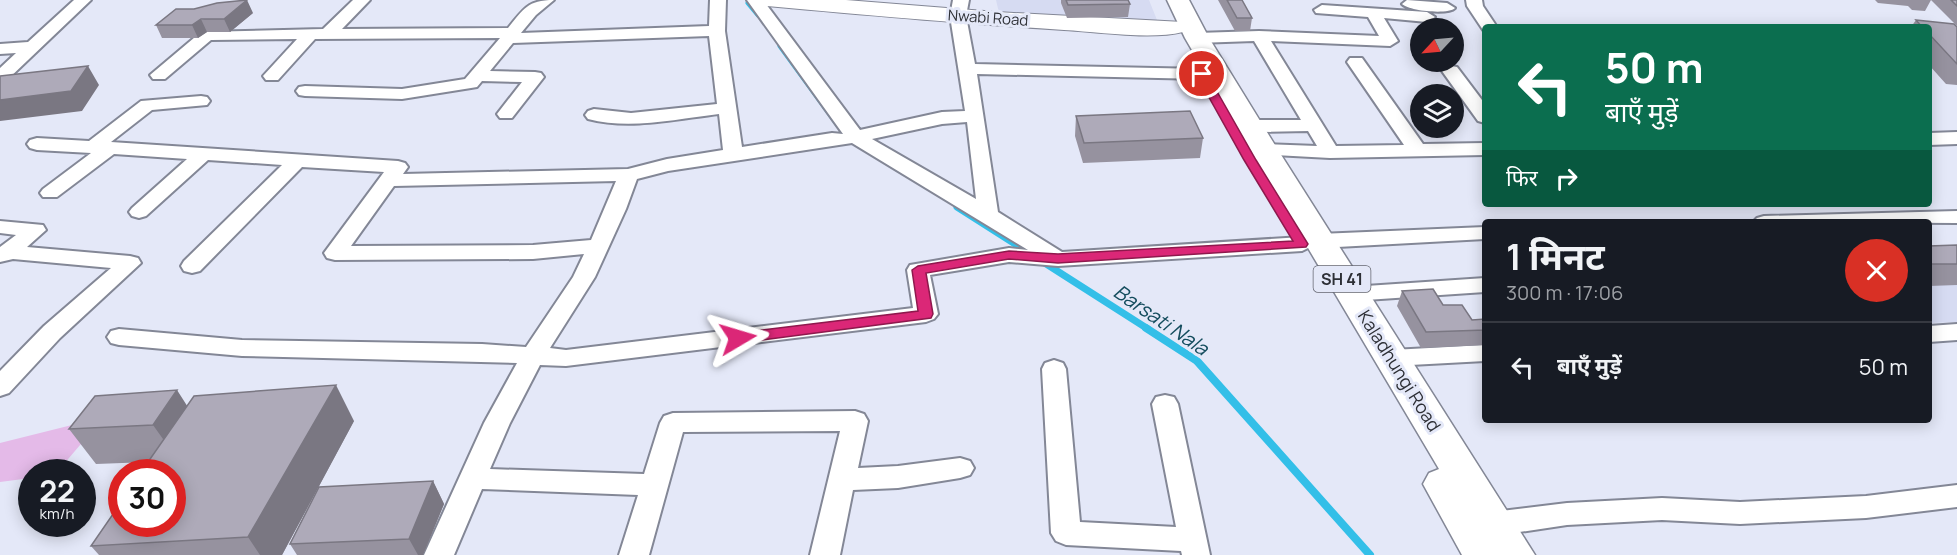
<!DOCTYPE html>
<html lang="hi">
<head>
<meta charset="utf-8">
<style>
	:root { --surface:#171b24; --page:#20242c; --text:#f1f3f6; --muted:#9ea1a6; --line:#363941 }
	body { margin:0; font-family:Manrope,"Noto Sans Devanagari",sans-serif; background:var(--page); color:var(--text); height:100vh; display:flex; flex-direction:column; font-size:22px; white-space:nowrap }
	* { box-sizing:border-box; margin:0 }
	p { font-size:20px; color:var(--muted) }
	.icon { flex:none; width:33px; height:33px; fill:none; stroke:currentColor; stroke-width:2; stroke-linecap:round; stroke-linejoin:round }
	.map { position:relative; flex:1; overflow:hidden }
	.panel { position:absolute; left:1482px; top:219px; width:450px; height:204px; display:flex; flex-direction:column; background:var(--surface); border-radius:6px; box-shadow:0 3px 15px #0003 }
	.panel>* { flex:none }
	.hud { position:absolute; left:1482px; top:24px; width:450px; height:183px; border-radius:6px; box-shadow:0 3px 15px #0003; background:#0b6e4f; color:#fff; overflow:hidden }
	.needle { width:39px; rotate:244deg }
	.controls { position:absolute; left:1410px; top:18px; display:grid; gap:12px }
	.controls a { display:grid; place-items:center; width:54px; height:54px; border-radius:50%; background:var(--surface); box-shadow:0 3px 15px #0003; font-size:30px }
	.speed { position:absolute; left:18px; top:459px; display:flex; gap:12px; font-size:30px; font-weight:700; text-align:center }
	.speed>* { display:grid; place-content:center; width:78px; height:78px; border-radius:50%; background:var(--surface); box-shadow:0 3px 15px #0003; line-height:1 }
	.speed small { font-size:15px; font-weight:400 }
	.speed .limit { border:9px solid #d22; background:#fff; color:#111 }
	.pin { position:absolute; display:grid; place-items:center; width:51px; height:51px; color:#fff; margin:-26px; border:3px solid #fff; border-radius:50%; box-shadow:0 2px 6px #0007 }
	.me { position:absolute; width:66px; margin:-33px; rotate:83deg; stroke-linejoin:round; filter:drop-shadow(0 0 4px #0008) }
	.turn { display:flex; align-items:center; gap:21px; height:126px; padding:0 24px; font-size:27px }
	.turn .icon { width:78px; height:78px; stroke-width:2.5 }
	.turn b { display:block; font-size:42px; line-height:51px }
	.then { display:flex; align-items:center; height:57px; padding:0 24px; background:#0003; gap:12px; font-size:22px }
	.round { display:grid; place-items:center; flex:none; width:63px; height:63px; border-radius:32px; background:var(--page) }
	.summary { display:flex; align-items:center; justify-content:space-between; height:102px; padding:0 24px }
	h1 { font-size:36px; font-weight:700; line-height:45px }
	ul { padding:0; list-style:none }
	li { display:flex; align-items:center; gap:18px; height:90px; padding:0 24px; border-top:2px solid var(--line) }
	li div { flex:1 }
	li b { display:block; font-size:22px }
	li em { font-style:normal }
	.map>svg:first-child { display:block }
	.built { fill:#d6dbf2 }
	.green { fill:#e4bae8 }
	.lines { fill:none; stroke-linecap:round; stroke-linejoin:round }
	.stream-far2 { stroke:#33bfe8; stroke-width:5 }
	.stream-far1 { stroke:#33bfe8; stroke-width:7 }
	.stream { stroke:#33bfe8; stroke-width:8 }
	.street-casing { stroke:#838796; stroke-width:4 }
	.secondary-casing { stroke:#838796; stroke-width:2 }
	.primary-casing { stroke:#838796; stroke-width:3 }
	.street { fill:#fff; fill-rule:evenodd }
	.secondary { fill:#fff; fill-rule:evenodd }
	.primary { fill:#fff; fill-rule:evenodd }
	.wall { fill:#96929f }
	.shaded-wall { fill:#7a7782 }
	.building { fill:#aeaab9; stroke:#7a7782; stroke-width:1.5 }
	.route { fill:#db2777; stroke:#8e194d; stroke-width:1.5 }
	.labels { text-anchor:middle; stroke-width:6; stroke-linejoin:round; paint-order:stroke }
	.far-street-label { font-size:15px; fill:#2d2f35; stroke:#e4e8f8 }
	.shield { fill:#e4e8f8; stroke:#646670; stroke-width:1.5 }
	.shield-label { font-size:16px; font-weight:bold; fill:#2d2f35 }
	.street-label { font-size:18px; fill:#2d2f35; stroke:#e4e8f8 }
	.water-label { font-size:20px; font-style:italic; fill:#154d5e; stroke:#e4e8f8 }
</style>
</head>
<body>
<div class="map">
<svg width="1957" height="555" viewBox="0 0 1957 555">
	<rect width="100%" height="100%" fill="#e4e8f8"/>
	<path class="built" d="M 996,0 L 1149,0 L 1157,20 L 1128,24 L 1000,17 Z
		M 1957,266 L 1957,322 L 1929,323 L 1929,267 Z"/>
	<path class="green" d="M 104,417 L 57,472 L 32,472 L 31,478 L 0,482 L 0,443 Z"/>
	<g class="lines">
		<path class="stream-far2" d="M 748,3 L 758,15
			M 780,46 L 837,124"/>
		<path class="stream-far1" d="M 957,207 L 1031,254
			M 1040,260 L 1148,329"/>
		<path class="stream" d="M 1146,328 L 1197,361 L 1370,555"/>
		<g class="street-casing">
			<path id="street" d="M 74,0 L 91,0 L 6,81 L 0,82 L 0,68 L 16,53 L 0,54 L 0,44 L 28,42 Z
				M 353,0 L 370,0 L 342,29 L 508,28 C 524,9 527,0 554,0 L 536,15 L 521,33 L 709,26 L 710,0 L 726,0 L 725,31 L 742,147 L 832,133 L 843,134 L 747,0 L 763,0 L 860,130 L 942,112 L 965,111 L 950,16 L 953,0 L 969,0 L 966,16 L 975,64 L 1202,69 L 1208,70 L 1211,74 L 1208,78 L 1202,79 L 977,74 L 998,212 L 1062,252 L 1302,237 L 1309,239 L 1319,234 L 1485,227 L 1485,239 L 1319,248 L 1312,246 L 1302,251 L 1058,266 L 1009,262 L 930,275 L 938,314 L 934,319 L 926,322 L 566,366 L 540,365 L 510,423 L 490,469 L 644,474 L 660,423 L 664,416 L 673,413 L 855,411 L 864,414 L 868,421 L 858,468 L 898,466 L 960,458 L 970,461 L 974,468 L 970,475 L 960,478 L 898,488 L 853,490 L 840,555 L 810,555 L 840,431 L 683,432 L 649,555 L 619,555 L 638,495 L 482,489 L 454,555 L 424,555 L 484,423 L 517,363 L 242,356 L 119,345 L 111,343 L 107,337 L 111,331 L 119,329 L 242,340 L 482,344 L 526,347 L 573,277 L 584,254 L 533,259 L 335,260 L 327,258 L 324,253 L 384,172 L 302,167 L 200,271 L 192,273 L 184,271 L 181,266 L 184,261 L 282,165 L 208,160 L 146,216 L 139,218 L 132,216 L 129,212 L 132,208 L 187,159 L 114,154 L 57,197 L 43,197 L 40,193 L 43,189 L 91,153 L 37,150 L 30,148 L 27,144 L 30,140 L 37,138 L 89,141 L 141,101 L 201,96 L 207,97 L 210,101 L 207,105 L 152,110 L 111,142 L 398,161 L 405,163 L 408,167 L 403,174 L 628,169 L 667,159 L 723,150 L 719,114 C 676,119 630,130 588,119 L 585,115 L 588,111 L 594,109 L 631,113 L 717,104 L 709,36 L 513,43 L 490,71 L 535,72 L 541,73 L 544,77 L 512,118 L 500,118 L 497,114 L 522,82 L 482,81 L 477,87 L 471,88 L 402,99 L 305,96 L 299,95 L 296,91 L 299,87 L 305,86 L 402,89 L 465,79 L 500,38 L 315,39 L 278,80 L 266,80 L 263,76 L 297,39 L 211,40 L 165,79 L 153,79 L 150,75 L 201,32 L 323,29 ZM 967,122 L 976,199 L 872,139 L 942,124 ZM 852,143 L 1028,250 L 1009,248 L 910,265 L 907,270 L 913,308 L 566,350 L 550,348 L 595,277 L 626,209 L 637,179 L 668,171 ZM 616,181 L 591,240 L 533,245 L 351,246 L 394,186 Z
				M 1407,0 L 1447,3 L 1455,8 C 1448,15 1409,11 1402,4 Z
				M 1466,0 L 1482,0 L 1483,6 L 1497,27 L 1485,27 L 1483,30 L 1467,6 Z
				M 1322,5 L 1427,12 L 1435,17 L 1427,22 L 1384,18 L 1398,41 L 1390,46 L 1271,41 L 1336,146 L 1404,145 L 1347,62 L 1350,58 L 1362,58 L 1423,144 L 1485,143 L 1485,155 L 1330,158 L 1257,154 L 1254,150 L 1257,146 L 1264,144 L 1317,146 L 1308,131 L 1249,132 L 1242,130 L 1240,126 L 1242,122 L 1249,120 L 1301,120 L 1254,41 L 1197,43 L 1189,38 L 1197,33 L 1259,31 L 1379,36 L 1368,17 L 1316,13 L 1314,10 Z
				M 1451,66 L 1457,67 L 1485,104 L 1485,123 L 1478,121 L 1442,71 L 1445,67 Z
				M 1957,132 L 1957,144 L 1929,145 L 1929,133 Z
				M 1957,211 L 1957,223 L 1753,222 L 1757,218 L 1764,216 Z
				M 0,221 L 43,225 L 46,230 L 27,247 L 130,256 L 138,258 L 141,263 L 60,338 L 9,393 L 0,396 L 0,371 L 44,326 L 111,268 L 13,259 L 0,262 L 0,247 L 16,235 L 0,233 Z
				M 1485,278 L 1485,292 L 1351,301 L 1343,299 L 1340,294 L 1343,289 L 1351,287 Z
				M 1957,324 L 1957,340 L 1929,342 L 1929,326 Z
				M 1485,345 L 1485,361 L 1392,366 L 1383,364 L 1380,358 L 1383,352 L 1392,350 Z
				M 1054,360 L 1063,363 L 1066,369 L 1080,522 L 1176,527 L 1152,404 L 1156,397 L 1165,395 L 1174,397 L 1178,404 L 1210,555 L 1182,555 L 1181,551 L 1066,545 L 1056,541 L 1051,533 L 1042,369 L 1045,363 Z
				M 1957,485 L 1957,507 L 1866,518 L 1740,524 L 1662,520 L 1567,525 L 1493,536 L 1483,532 L 1479,524 L 1483,516 L 1493,512 L 1567,503 L 1662,498 L 1740,502 L 1866,496 Z"/>
		</g>
		<g class="secondary-casing">
			<path id="secondary" d="M 756,0 L 846,0 L 997,12 L 1183,22 L 1186,27 L 1183,32 C 1151,40 1098,32 1064,30 C 965,24 866,15 767,6 L 759,5 Z"/>
		</g>
		<g class="primary-casing">
			<path id="primary" d="M 1167,0 L 1189,0 L 1209,38 L 1278,150 L 1535,555 L 1462,555 L 1423,484 L 1429,473 L 1439,469 L 1250,150 L 1185,38 Z"/>
		</g>
		<use href="#street" class="street"/>
		<use href="#secondary" class="secondary"/>
		<use href="#primary" class="primary"/>
	</g>
	<path class="wall" d="M 1061,0 L 1128,0 L 1130,4 L 1128,17 L 1067,18 L 1061,3 Z
		M 1218,0 L 1242,0 L 1252,18 L 1250,31 L 1235,31 Z
		M 1875,0 L 1957,0 L 1957,26 L 1931,0 L 1925,11 L 1912,10 L 1908,6 L 1878,3 Z
		M 253,13 L 230,32 L 207,32 L 198,38 L 162,38 L 156,25 Z
		M 1916,20 L 1957,27 L 1957,85 L 1946,84 L 1929,65 L 1929,27 L 1911,27 Z
		M 1076,116 L 1203,138 L 1200,158 L 1083,163 L 1075,136 Z
		M 1957,245 L 1957,285 L 1929,286 L 1929,246 Z
		M 1402,291 L 1443,305 L 1472,320 L 1485,319 L 1485,345 L 1421,348 L 1397,306 Z
		M 187,406 L 354,421 L 282,555 L 99,555 L 91,546 L 149,462 L 96,464 L 69,429 Z
		M 433,481 L 444,504 L 423,555 L 297,555 L 290,544 Z"/>
	<path class="shaded-wall" d="M 247,0 L 253,13 L 230,32 L 224,19 Z
		M 201,19 L 207,32 L 198,38 L 192,25 Z
		M 88,66 L 99,85 L 82,111 L 0,121 L 0,100 Z
		M 336,385 L 354,421 L 282,555 L 260,555 L 248,537 Z
		M 177,390 L 200,426 L 178,460 L 153,425 Z
		M 433,481 L 444,504 L 423,555 L 418,555 L 409,539 Z"/>
	<path class="building" d="M 247,0 L 224,19 L 201,19 L 192,25 L 156,25 L 176,9 L 194,9 L 217,3 Z
		M 1066,0 L 1128,0 L 1130,4 L 1068,5 Z
		M 1227,0 L 1242,0 L 1252,18 L 1237,18 Z
		M 1951,0 L 1957,0 L 1957,6 Z
		M 1916,20 L 1954,24 L 1957,27 L 1957,64 L 1929,34 L 1929,27 L 1922,27 Z
		M 88,66 L 71,91 L 0,100 L 0,76 Z
		M 1190,111 L 1203,138 L 1084,143 L 1076,116 Z
		M 1957,245 L 1957,264 L 1929,264 L 1929,246 Z
		M 1433,289 L 1443,305 L 1462,305 L 1472,320 L 1485,319 L 1485,330 L 1426,332 L 1402,291 Z
		M 336,385 L 248,537 L 91,546 L 122,501 L 122,524 L 172,524 L 172,472 L 141,472 L 194,396 Z
		M 177,390 L 153,425 L 69,429 L 95,396 Z
		M 433,481 L 409,539 L 290,544 L 319,487 Z"/>
	<path class="route" d="M 1202,71 L 1207,74 L 1256,160 L 1308,244 L 1306,247 L 1058,263 L 1009,259 L 926,273 L 933,314 L 931,318 L 738,343 L 730,338 L 738,333 L 918,311 L 912,270 L 918,266 L 1009,251 L 1058,254 L 1293,241 L 1244,160 L 1196,74 Z"/>
	<g class="labels">
		<g class="far-street-label">
			<text transform="translate(988 18) rotate(4)" y="5">Nwabi Road</text>
		</g>
		<rect class="shield" x="1313.5" y="266" width="57" height="26" rx="4.5"/>
		<g class="shield-label">
			<text x="1342" y="285">SH 41</text>
		</g>
		<g class="street-label">
			<text transform="translate(1399 371) rotate(58)" y="6">Kaladhungi Road</text>
		</g>
		<g class="water-label">
			<text transform="translate(1161 320) rotate(34)" y="7">Barsati Nala</text>
		</g>
	</g>
</svg>
<div class="controls">
<a><svg class="needle" viewBox="-14 -14 28 28"><path d="M0-13l5 13h-10z" fill="#e53935"/><path d="M0 13l5-13h-10z" fill="#9ea1a6"/></svg></a>
<a><svg class="icon" aria-label="layers" viewBox="0 0 24 24"><path d="M12 4l9 5-9 5-9-5zM3 14l9 5 9-5"/></svg></a>
</div>
<div class="speed"><div>22<small>km/h</small></div><div class="limit">30</div></div>
<div class="pin" style="left:1202px;top:74px;background:#d93025"><svg class="icon" aria-label="arrive" viewBox="0 0 24 24"><path d="M6 21V4h12l-3 4 3 4H6"/></svg></div>
<svg class="me" style="left:738px;top:338px" viewBox="-20 -20 40 40"><path d="M0-17L14 15 0 8-14 15z" fill="#db2777" stroke="#fff" stroke-width="4"/></svg>
<div class="hud">
<div class="turn"><svg class="icon" aria-label="left" viewBox="0 0 24 24"><path d="M17 20v-9H6M10 6l-5 5 5 5"/></svg><div><b>50 m</b>बाएँ मुड़ें</div></div>
<div class="then">फिर<svg class="icon" aria-label="right" viewBox="0 0 24 24"><path d="M7 20v-9h11M14 6l5 5-5 5"/></svg></div>
</div>
<section class="panel">
<div class="summary"><div><h1>1 मिनट</h1><p>300 m · 17:06</p></div><a class="round" style="background:#d93025;color:#fff"><svg class="icon" aria-label="close" viewBox="0 0 24 24"><path d="M6 6l12 12M18 6L6 18"/></svg></a></div>
<ul>
<li><svg class="icon" aria-label="left" viewBox="0 0 24 24"><path d="M17 20v-9H6M10 6l-5 5 5 5"/></svg><div><b>बाएँ मुड़ें</b></div><em>50 m</em></li>
</ul>
</section>
</div>
</body>
</html>
